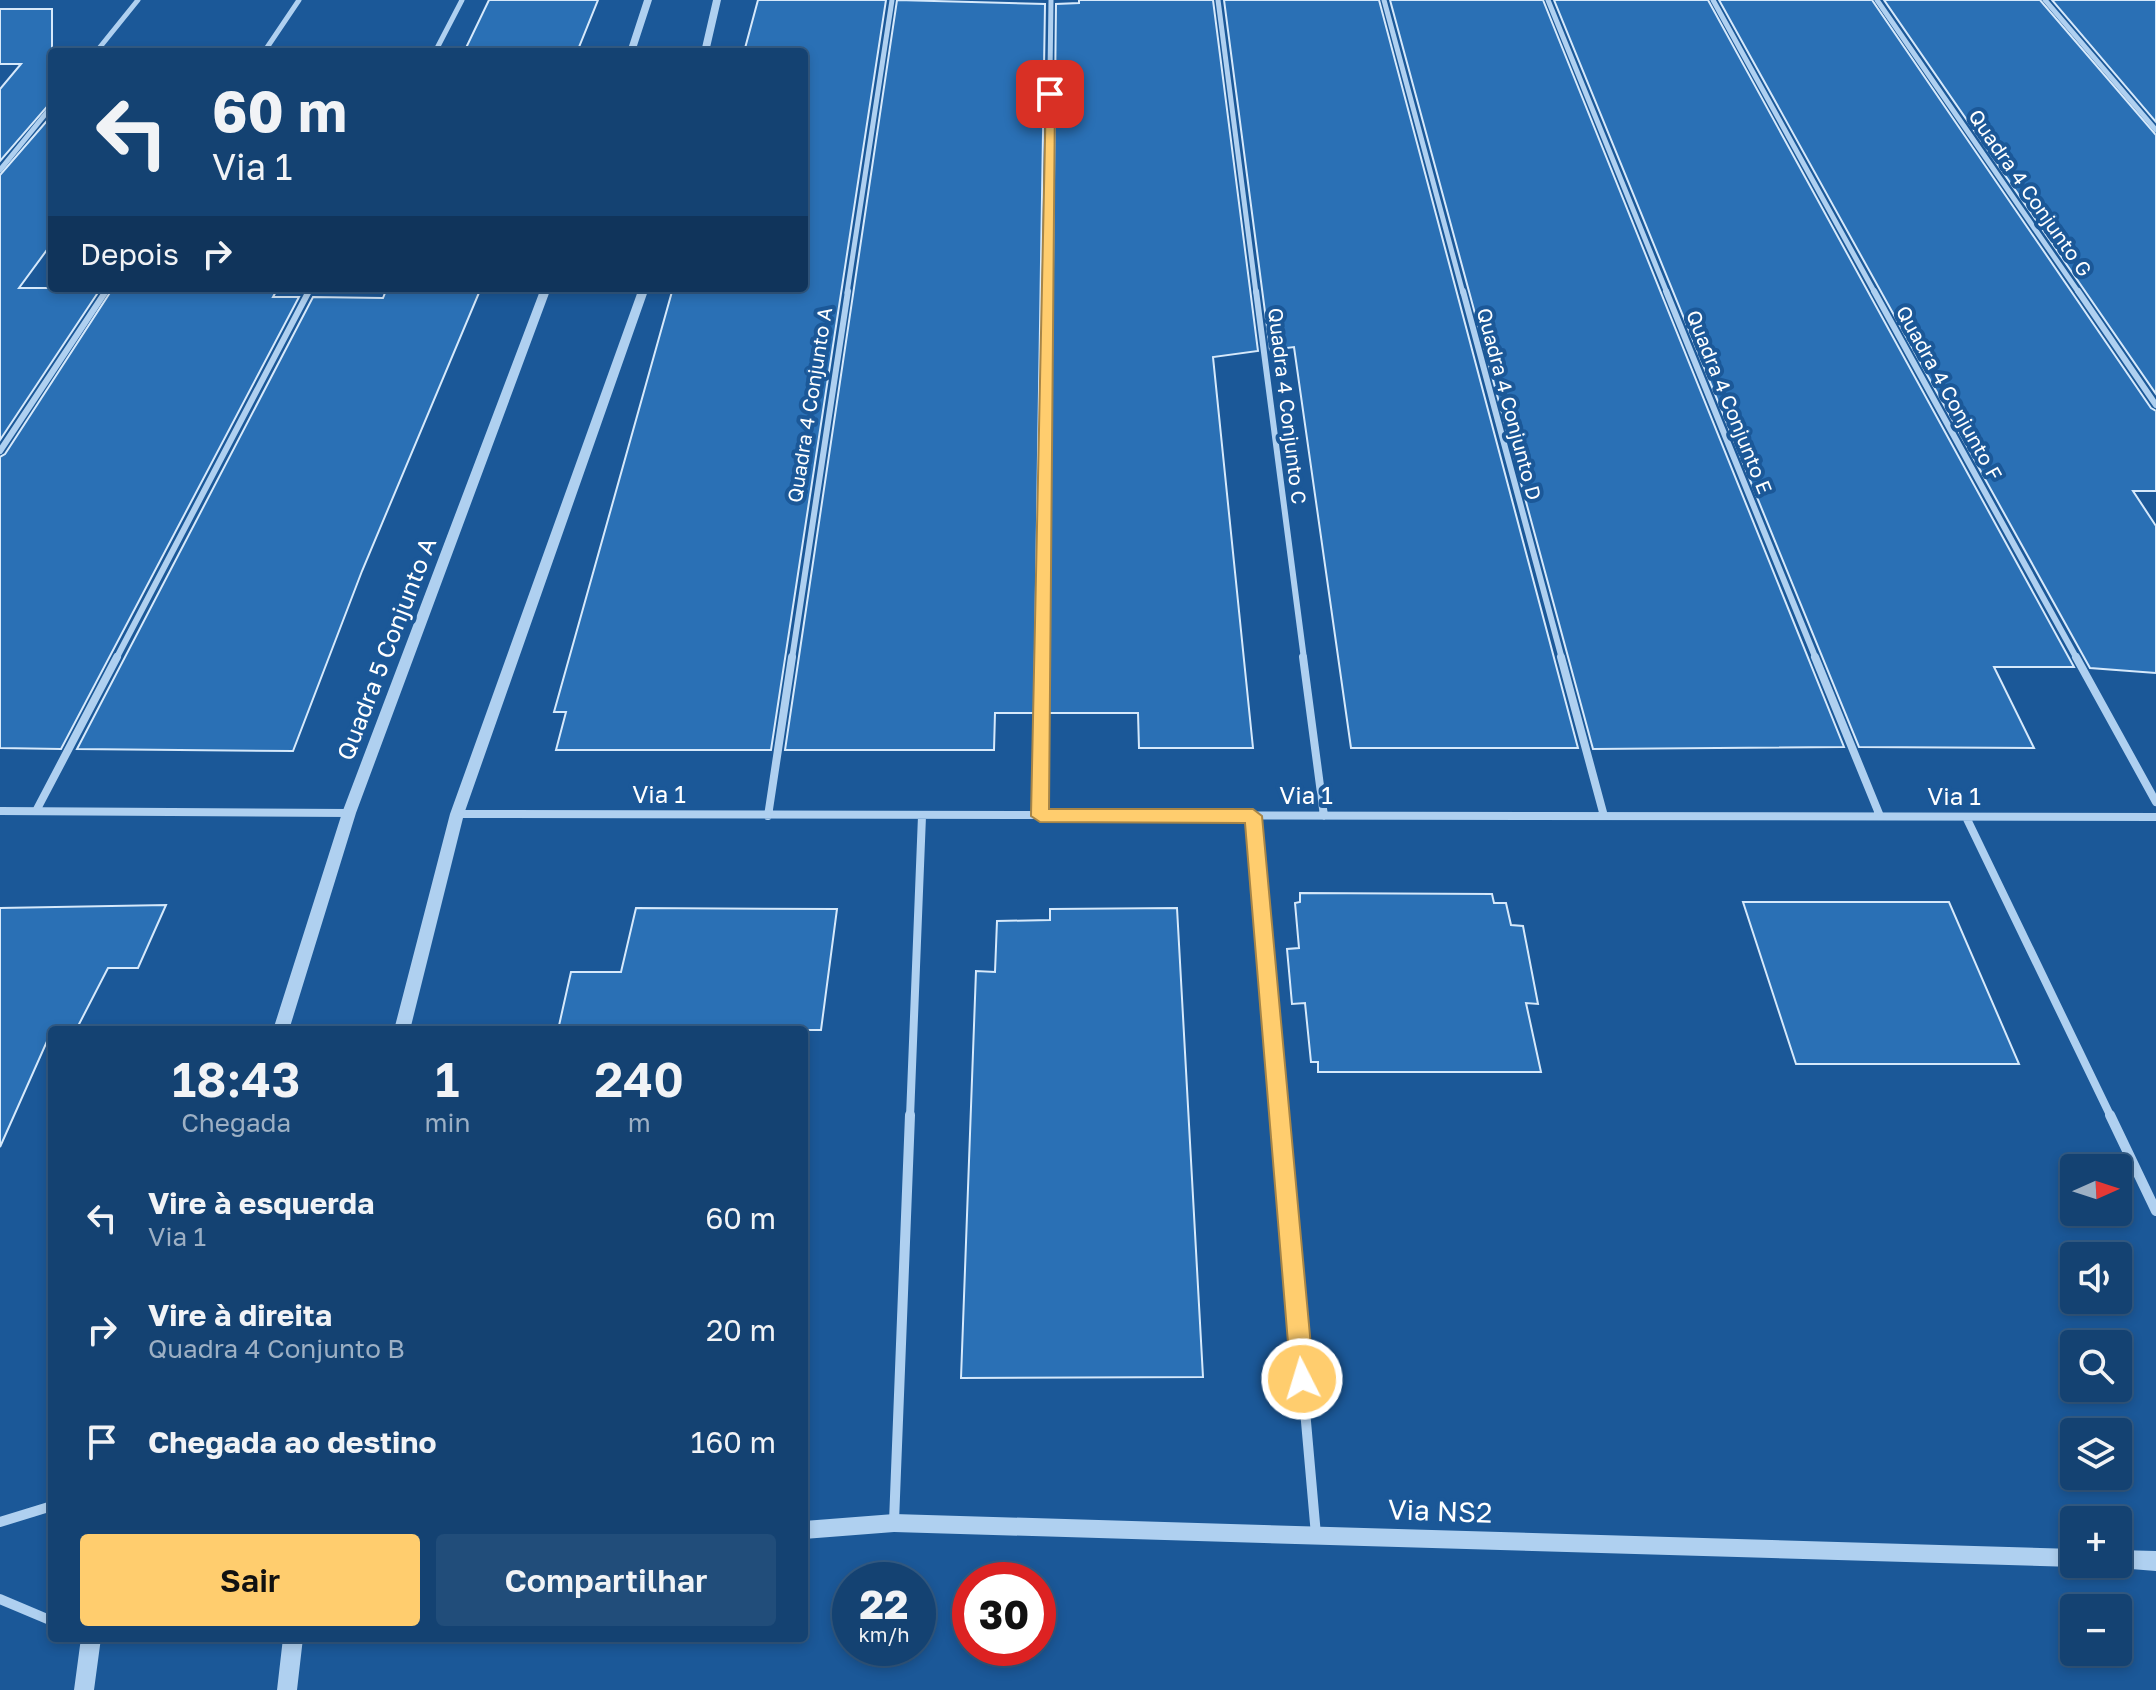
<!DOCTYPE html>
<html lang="pt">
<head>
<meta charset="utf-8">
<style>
	:root { --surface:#144272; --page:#214d7a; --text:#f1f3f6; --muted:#9db0c4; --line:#335b84; --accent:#ffcd6e }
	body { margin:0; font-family:"Golos Text",sans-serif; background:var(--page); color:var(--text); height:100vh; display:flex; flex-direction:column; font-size:30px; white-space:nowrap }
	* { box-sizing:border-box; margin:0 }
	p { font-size:26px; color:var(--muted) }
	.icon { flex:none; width:44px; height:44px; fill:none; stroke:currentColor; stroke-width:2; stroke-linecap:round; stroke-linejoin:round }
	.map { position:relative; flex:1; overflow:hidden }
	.side { position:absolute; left:48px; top:1026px; width:760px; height:616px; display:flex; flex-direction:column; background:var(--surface); border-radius:8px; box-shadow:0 4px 12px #0003,0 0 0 2px var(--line) }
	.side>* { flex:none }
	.top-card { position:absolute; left:48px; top:48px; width:760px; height:244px; border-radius:8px; box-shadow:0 4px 12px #0003,0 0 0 2px var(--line); background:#144272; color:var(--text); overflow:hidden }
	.needle { width:52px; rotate:87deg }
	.buttons { position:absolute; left:2060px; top:1154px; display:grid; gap:16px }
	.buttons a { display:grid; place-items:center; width:72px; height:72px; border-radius:8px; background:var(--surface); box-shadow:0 4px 12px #0003,0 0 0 2px var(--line); font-size:40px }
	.speed { position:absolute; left:832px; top:1562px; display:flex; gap:16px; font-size:40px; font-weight:700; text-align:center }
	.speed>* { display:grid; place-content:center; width:104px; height:104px; border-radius:50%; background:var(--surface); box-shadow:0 4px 12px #0003,0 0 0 2px var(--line); line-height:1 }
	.speed small { font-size:20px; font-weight:400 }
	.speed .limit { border:12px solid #d22; background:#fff; color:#111 }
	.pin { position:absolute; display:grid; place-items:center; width:68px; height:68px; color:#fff; margin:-34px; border-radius:16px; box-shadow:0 4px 12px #0006 }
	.me { position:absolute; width:88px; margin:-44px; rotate:355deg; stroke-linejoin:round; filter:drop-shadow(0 0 6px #0008) }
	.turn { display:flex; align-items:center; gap:28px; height:168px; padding:0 32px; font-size:36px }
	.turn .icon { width:104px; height:104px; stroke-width:2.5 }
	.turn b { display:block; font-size:56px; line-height:68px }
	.then { display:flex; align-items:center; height:76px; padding:0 32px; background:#0003; gap:16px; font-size:30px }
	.eta { display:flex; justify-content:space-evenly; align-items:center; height:136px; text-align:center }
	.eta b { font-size:48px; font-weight:600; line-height:56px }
	.cta { display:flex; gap:16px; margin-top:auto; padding:16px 32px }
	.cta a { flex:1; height:92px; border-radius:8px; background:var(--accent); color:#111; font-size:32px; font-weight:600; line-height:92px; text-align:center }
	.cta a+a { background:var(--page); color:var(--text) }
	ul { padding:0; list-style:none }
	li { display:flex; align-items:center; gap:24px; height:112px; padding:0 32px }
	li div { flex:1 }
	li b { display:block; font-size:30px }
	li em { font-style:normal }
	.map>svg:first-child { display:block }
	.building { fill:#2a70b5; stroke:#d6e9fb; stroke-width:2 }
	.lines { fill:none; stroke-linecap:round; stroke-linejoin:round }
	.minor-far3 { stroke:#afd0f0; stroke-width:5 }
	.minor-far2 { stroke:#afd0f0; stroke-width:6 }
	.minor-far1 { stroke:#afd0f0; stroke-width:8 }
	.minor { stroke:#afd0f0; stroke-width:10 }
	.tertiary { fill:#afd0f0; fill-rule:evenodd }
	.route { fill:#ffcd6e; stroke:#a68548; stroke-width:2 }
	.labels { text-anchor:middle; stroke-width:8; stroke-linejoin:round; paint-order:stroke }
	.far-street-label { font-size:20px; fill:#fff; stroke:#1b5898 }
	.street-label { font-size:24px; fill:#fff; stroke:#1b5898 }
	.near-street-label { font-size:28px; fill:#fff; stroke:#1b5898 }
</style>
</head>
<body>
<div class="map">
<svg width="2156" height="1690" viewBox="0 0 2156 1690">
	<rect width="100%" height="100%" fill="#1b5898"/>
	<path class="building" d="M 489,0 L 598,0 L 577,52 L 464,52 Z
		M 758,0 L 886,0 L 771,750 L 556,750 L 566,712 L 554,712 L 673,288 L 804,288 L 804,52 L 744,52 Z
		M 897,0 L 1045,4 L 1034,713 L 995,713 L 994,750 L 785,750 Z
		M 1079,0 L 1213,0 L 1258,351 L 1213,357 L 1253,748 L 1139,748 L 1138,713 L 1048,713 L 1056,4 L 1079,3 Z
		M 1224,0 L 1379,0 L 1578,748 L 1351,748 L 1294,347 L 1270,350 Z
		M 1390,0 L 1543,0 L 1844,747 L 1593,749 Z
		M 1554,0 L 1708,0 L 2074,667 L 1994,667 L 2034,748 L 1859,747 Z
		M 1719,0 L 1872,0 L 2151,408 L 2156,411 L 2156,491 L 2133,491 L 2156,526 L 2156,673 L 2090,668 Z
		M 1884,0 L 2040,0 L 2156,135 L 2156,394 Z
		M 2052,0 L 2156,0 L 2156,122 Z
		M 0,9 L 52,9 L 52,101 L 0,161 L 0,89 L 21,64 L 0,64 Z
		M 52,115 L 52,243 L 19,288 L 101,288 L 0,440 L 0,175 Z
		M 113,288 L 278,288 L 273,297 L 299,297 L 61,749 L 0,748 L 0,457 L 5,454 Z
		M 387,288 L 481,288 L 362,571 L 293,751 L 77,749 L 313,297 L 383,298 Z
		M 1300,893 L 1492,894 L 1494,903 L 1506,903 L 1511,925 L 1523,926 L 1538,1004 L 1526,1003 L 1541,1072 L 1318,1072 L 1318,1062 L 1311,1062 L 1305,1003 L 1292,1004 L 1287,949 L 1299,948 L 1295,903 L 1300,902 Z
		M 1743,902 L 1949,902 L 2019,1064 L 1796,1064 Z
		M 166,905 L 138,968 L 108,968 L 76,1030 L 52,1030 L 0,1147 L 0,908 Z
		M 636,908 L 837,909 L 821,1030 L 558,1030 L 571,972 L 621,972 Z
		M 1177,908 L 1203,1377 L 961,1378 L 976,971 L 995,972 L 997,921 L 1050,920 L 1050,909 Z"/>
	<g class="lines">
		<path class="minor-far3" d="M 1218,0 L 1256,293
			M 1384,0 L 1463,293
			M 1548,0 L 1667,293
			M 1713,0 L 1875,293
			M 1877,0 L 2079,293
			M 2045,0 L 2156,130
			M 96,52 L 138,0
			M 264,52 L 299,0
			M 435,52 L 462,0
			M 0,170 L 52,106
			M 105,293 L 108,288
			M 308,293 L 311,288
			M 847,293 L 892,0
			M 1047,293 L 1051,0"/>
		<path class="minor-far2" d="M 1256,291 L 1304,659
			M 1463,291 L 1562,659
			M 1666,291 L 1816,659
			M 1874,291 L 2077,659
			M 2078,291 L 2156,405
			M 0,451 L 106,291
			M 116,659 L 309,291
			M 792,659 L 848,291
			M 1042,659 L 1047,291"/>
		<path class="minor-far1" d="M 1303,657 L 1324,816
			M 1561,657 L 1604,816
			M 1815,657 L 1880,816
			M 2076,657 L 2156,802
			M 0,811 L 349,813
			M 36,811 L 117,657
			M 457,814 L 2156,817
			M 768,816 L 792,657
			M 1040,816 L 1042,657
			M 1253,816 L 1279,1117
			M 1966,817 L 2111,1117
			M 910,1117 L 922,816"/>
		<path class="minor" d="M 1279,1115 L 1316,1535
			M 2110,1115 L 2156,1211
			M 0,1522 L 52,1506
			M 894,1522 L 910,1115
			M 0,1599 L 52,1621"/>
		<path class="tertiary" d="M 644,0 L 652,0 L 635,52 L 627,52 Z
			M 713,0 L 721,0 L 709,52 L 701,52 Z
			M 541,288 L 551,288 L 356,813 L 289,1030 L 273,1030 L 342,813 Z
			M 639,288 L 649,288 L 464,814 L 410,1030 L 394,1030 L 450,814 Z
			M 894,1514 L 2074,1549 L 2074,1564 L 2081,1564 L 2074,1567 L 894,1532 L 804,1539 L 804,1521 Z
			M 2118,1550 L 2156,1551 L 2156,1571 L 2118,1568 L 2111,1566 L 2111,1564 L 2118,1564 Z
			M 81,1638 L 101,1638 L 94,1690 L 74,1690 Z
			M 283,1638 L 303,1638 L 297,1690 L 277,1690 Z"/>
	</g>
	<path class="route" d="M 1046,92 L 1055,94 L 1049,809 L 1253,809 L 1262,816 L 1314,1379 L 1310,1387 L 1302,1390 L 1294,1387 L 1291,1379 L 1245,823 L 1040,822 L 1031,816 Z"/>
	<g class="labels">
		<g class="far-street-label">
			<text transform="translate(2030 193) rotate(55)" y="7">Quadra 4 Conjunto G</text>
			<text transform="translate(1949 393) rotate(61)" y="7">Quadra 4 Conjunto F</text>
			<text transform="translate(1729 402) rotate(68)" y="7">Quadra 4 Conjunto E</text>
			<text transform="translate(1509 404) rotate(75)" y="7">Quadra 4 Conjunto D</text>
			<text transform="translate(810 405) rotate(-81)" y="7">Quadra 4 Conjunto A</text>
			<text transform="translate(1287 406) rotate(83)" y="7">Quadra 4 Conjunto C</text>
		</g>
		<g class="street-label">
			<text transform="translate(387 649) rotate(-69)" y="8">Quadra 5 Conjunto A</text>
			<text x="659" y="803">Via 1</text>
			<text x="1306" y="804">Via 1</text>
			<text x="1954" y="805">Via 1</text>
		</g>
		<g class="near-street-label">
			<text transform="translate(1440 1511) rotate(2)" y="10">Via NS2</text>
		</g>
	</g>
</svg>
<div class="buttons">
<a><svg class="needle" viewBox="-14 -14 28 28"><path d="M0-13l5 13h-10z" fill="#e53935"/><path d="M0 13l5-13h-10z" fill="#9db0c4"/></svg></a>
<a><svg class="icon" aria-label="sound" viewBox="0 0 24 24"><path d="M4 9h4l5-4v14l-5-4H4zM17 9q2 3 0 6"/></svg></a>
<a><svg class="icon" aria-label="search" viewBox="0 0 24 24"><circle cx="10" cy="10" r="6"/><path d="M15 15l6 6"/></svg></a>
<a><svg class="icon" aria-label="layers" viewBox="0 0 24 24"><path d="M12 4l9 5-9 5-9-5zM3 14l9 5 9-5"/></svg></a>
<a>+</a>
<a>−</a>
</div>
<div class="speed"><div>22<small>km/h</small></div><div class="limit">30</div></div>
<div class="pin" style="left:1050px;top:94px;background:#d93025"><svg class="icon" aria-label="arrive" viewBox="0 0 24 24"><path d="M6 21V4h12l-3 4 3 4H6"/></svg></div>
<svg class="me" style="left:1302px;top:1379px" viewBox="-20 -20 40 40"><circle r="17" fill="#ffcd6e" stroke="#fff" stroke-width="3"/><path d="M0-11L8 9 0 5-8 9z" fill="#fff"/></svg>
<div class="top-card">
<div class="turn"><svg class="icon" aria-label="left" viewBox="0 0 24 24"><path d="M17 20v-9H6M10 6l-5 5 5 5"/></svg><div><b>60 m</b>Via 1</div></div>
<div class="then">Depois<svg class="icon" aria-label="right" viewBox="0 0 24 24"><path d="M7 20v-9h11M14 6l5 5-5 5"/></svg></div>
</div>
<section class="side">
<div class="eta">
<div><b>18:43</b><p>Chegada</p></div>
<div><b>1</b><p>min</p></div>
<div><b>240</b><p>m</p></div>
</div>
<ul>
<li><svg class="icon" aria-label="left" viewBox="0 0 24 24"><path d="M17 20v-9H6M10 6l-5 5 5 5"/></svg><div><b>Vire à esquerda</b><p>Via 1</p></div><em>60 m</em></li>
<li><svg class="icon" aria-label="right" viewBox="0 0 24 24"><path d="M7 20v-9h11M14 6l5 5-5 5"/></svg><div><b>Vire à direita</b><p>Quadra 4 Conjunto B</p></div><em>20 m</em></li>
<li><svg class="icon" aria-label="arrive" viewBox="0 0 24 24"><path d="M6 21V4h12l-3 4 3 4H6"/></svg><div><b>Chegada ao destino</b></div><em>160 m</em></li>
</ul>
<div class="cta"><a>Sair</a><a>Compartilhar</a></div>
</section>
</div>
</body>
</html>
